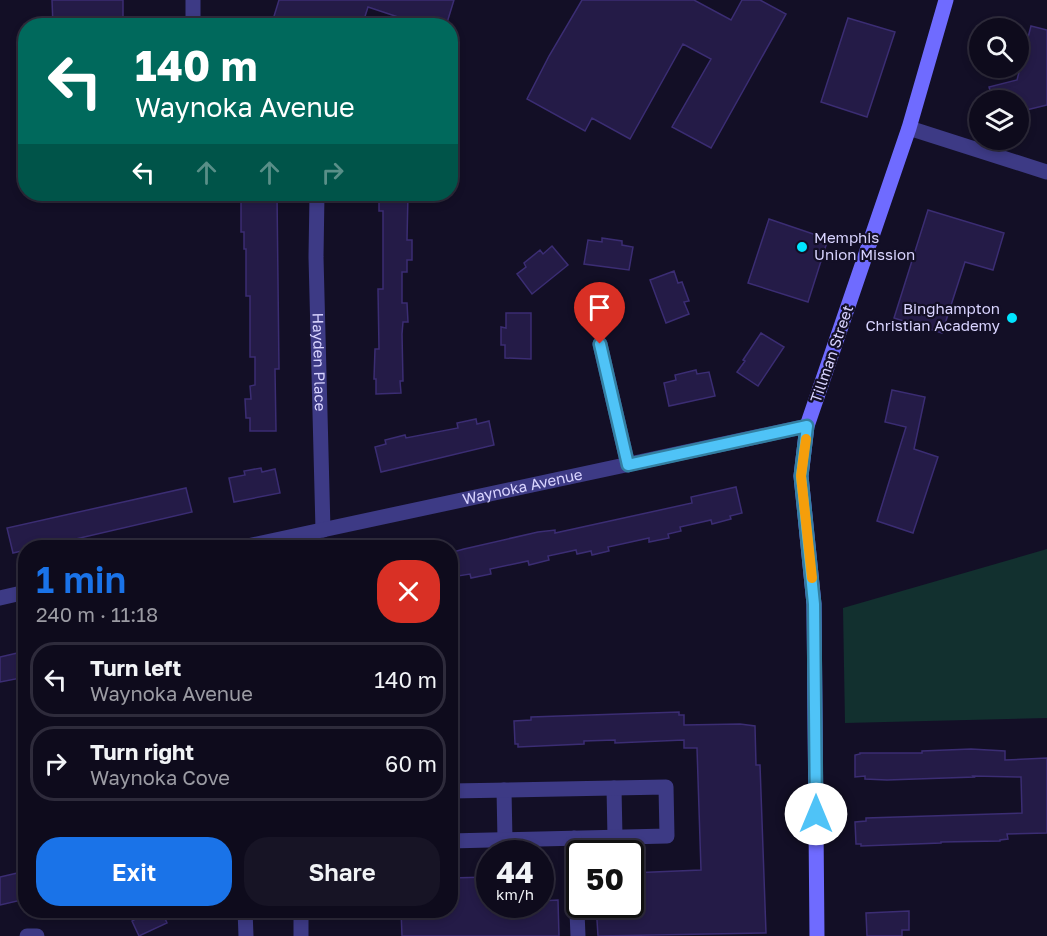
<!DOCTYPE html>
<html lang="en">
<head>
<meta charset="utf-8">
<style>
	:root { --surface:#0e0b1c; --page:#171425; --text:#f1f3f6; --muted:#9b9ba3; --line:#2e2b3b; --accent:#1a73e8 }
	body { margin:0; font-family:"Golos Text",sans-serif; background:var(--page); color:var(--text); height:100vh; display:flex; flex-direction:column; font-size:22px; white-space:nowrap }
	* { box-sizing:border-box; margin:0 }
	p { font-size:20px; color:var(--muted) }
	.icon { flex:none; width:33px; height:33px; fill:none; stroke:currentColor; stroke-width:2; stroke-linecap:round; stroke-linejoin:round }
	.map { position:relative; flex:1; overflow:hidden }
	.sheet { position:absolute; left:18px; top:540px; width:440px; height:378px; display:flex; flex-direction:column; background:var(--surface); border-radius:24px; box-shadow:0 3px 9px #0003,0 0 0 2px var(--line) }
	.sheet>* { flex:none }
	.top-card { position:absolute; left:18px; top:18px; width:440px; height:183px; border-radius:24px; box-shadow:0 3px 9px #0003,0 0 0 2px var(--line); background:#00695c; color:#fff; overflow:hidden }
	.buttons { position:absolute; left:969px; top:18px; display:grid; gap:12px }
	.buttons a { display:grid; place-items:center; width:60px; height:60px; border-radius:50%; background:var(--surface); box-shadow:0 3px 9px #0003,0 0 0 2px var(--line); font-size:30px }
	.speed { position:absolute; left:476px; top:840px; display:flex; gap:12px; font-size:30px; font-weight:700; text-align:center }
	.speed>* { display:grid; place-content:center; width:78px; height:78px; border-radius:50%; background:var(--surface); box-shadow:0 3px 9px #0003,0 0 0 2px var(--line); line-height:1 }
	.speed small { font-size:15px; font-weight:400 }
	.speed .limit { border:3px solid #111; border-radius:9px; background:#fff; color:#111 }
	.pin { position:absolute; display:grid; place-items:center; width:51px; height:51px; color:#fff; margin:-62px -26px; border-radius:50% 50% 50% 0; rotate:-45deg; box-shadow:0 0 6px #0007 }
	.pin .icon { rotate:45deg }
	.me { position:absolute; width:66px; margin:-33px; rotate:0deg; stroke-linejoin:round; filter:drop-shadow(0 0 4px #0008) }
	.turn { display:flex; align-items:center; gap:21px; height:126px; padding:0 18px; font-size:27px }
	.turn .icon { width:78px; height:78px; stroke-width:2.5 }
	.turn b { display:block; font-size:42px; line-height:51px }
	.lanes { display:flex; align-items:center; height:57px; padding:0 18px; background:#0003; justify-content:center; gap:30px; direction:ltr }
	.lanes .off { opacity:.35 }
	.round { display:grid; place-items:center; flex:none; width:63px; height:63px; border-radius:24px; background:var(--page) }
	.summary { display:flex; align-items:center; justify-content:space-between; height:102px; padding:0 18px }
	h1 { font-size:36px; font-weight:600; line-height:45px; color:var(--accent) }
	.cta { display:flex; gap:12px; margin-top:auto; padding:12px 18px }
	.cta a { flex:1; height:69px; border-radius:24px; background:var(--accent); color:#fff; font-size:24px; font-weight:600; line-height:69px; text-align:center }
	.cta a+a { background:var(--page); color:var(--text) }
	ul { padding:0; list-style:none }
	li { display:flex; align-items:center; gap:18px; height:75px; margin:0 12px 9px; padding:0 6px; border:3px solid var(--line); border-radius:24px }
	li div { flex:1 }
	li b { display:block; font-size:22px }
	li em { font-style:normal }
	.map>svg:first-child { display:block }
	.green { fill:#12302f }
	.building { fill:#241b47; stroke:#3b2d73; stroke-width:1.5 }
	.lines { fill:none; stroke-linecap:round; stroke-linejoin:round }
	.minor { stroke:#3d3a85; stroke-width:15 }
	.secondary { stroke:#6f6bff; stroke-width:15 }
	.route-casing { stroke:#337fa1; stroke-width:15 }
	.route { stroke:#4fc3f7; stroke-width:10 }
	.slow { stroke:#f59e0b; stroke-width:10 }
	.poi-dot { fill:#00e5ff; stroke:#130f26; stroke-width:2 }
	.labels { text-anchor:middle; stroke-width:4.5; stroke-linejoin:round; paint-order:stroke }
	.poi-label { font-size:15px; fill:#d9d4ff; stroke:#130f26; text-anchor:start }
	.street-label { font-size:15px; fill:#d9d4ff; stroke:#130f26 }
</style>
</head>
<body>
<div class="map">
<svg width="1047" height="936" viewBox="0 0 1047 936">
	<rect width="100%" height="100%" fill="#130f26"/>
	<path class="green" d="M 1047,549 L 1047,718 L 845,723 L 843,608 Z"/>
	<path class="building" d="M 52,0 L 123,0 L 123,26 L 53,26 Z
		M 279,0 L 454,0 L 446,26 L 425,26 L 368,7 L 362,26 L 271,26 Z
		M 582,0 L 694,0 L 731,20 L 742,0 L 760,0 L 786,14 L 711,148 L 672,127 L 711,59 L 683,44 L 630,139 L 592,118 L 585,131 L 527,99 L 549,56 Z
		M 848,18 L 895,32 L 867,117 L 821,102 Z
		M 1031,26 L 1047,30 L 1047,105 L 1018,112 L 1018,100 L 993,100 L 989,87 L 1017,80 Z
		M 241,194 L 277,194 L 279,369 L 275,369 L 276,431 L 250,431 L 250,418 L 246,418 L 245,399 L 251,399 L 250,386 L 255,385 L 255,357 L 250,357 L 250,296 L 246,296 L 246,249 L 244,249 L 244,232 L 241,232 Z
		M 379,194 L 408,194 L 407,240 L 412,240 L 412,260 L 407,260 L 407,272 L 402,272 L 402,303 L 407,303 L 408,322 L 403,322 L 402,334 L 403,381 L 400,381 L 401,393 L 376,394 L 376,379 L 374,379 L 375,349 L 379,349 L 378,289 L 383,289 L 383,211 L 379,211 Z
		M 928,210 L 1004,233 L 993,270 L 965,262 L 942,333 L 894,318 Z
		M 769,219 L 828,239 L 808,302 L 748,283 Z
		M 602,238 L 622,241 L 622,245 L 633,247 L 629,270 L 584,264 L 588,240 L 602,242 Z
		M 552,246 L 568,265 L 532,294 L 517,274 L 526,267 L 524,263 L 540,250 L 543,254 Z
		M 674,271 L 678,283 L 682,282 L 689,301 L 684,302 L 689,314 L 666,323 L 650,280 Z
		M 506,313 L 531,313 L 531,359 L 505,358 L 505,345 L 501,345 L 501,327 L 506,328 Z
		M 761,333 L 784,347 L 758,386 L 737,372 L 745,361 L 743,360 Z
		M 696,370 L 697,374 L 709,372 L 715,396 L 669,406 L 664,383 L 676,380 L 675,375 Z
		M 892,390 L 925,397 L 914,449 L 938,457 L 913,533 L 877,521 L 906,427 L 885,422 Z
		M 476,419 L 477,424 L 489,421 L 494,445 L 381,472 L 375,447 L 386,444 L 385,440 L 405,435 L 406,438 L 458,428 L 457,423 Z
		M 261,468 L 262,472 L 275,469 L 280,493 L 234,502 L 229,478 L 245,475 L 244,471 Z
		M 736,487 L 742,513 L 730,516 L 731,519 L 712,524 L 711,520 L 680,527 L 681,531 L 668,534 L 669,538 L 649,542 L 649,538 L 608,547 L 609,551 L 592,555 L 591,551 L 577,554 L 576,550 L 548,556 L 549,560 L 529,565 L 528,561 L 490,569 L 491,574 L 471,578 L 470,574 L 458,576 L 453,552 L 464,549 L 538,532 L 555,530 L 555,533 L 692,503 L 691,497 Z
		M 186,488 L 192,512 L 37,548 L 26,548 L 26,550 L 13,553 L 7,528 Z
		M 26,651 L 26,677 L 0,682 L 0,657 Z
		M 679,712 L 679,715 L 684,715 L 684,725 L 740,724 L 755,726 L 756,765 L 760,765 L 766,933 L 598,936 L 596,904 L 630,904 L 630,873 L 701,870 L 697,748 L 684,748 L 684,740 L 615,743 L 615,740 L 584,741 L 584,744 L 518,747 L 518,744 L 515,744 L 514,721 L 531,720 L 531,717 Z
		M 971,749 L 1005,751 L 1005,760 L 1047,758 L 1047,833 L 1007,834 L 1008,839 L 1000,840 L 1000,841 L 941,842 L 941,843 L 861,846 L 861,844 L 856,844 L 855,822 L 866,821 L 866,818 L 1022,813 L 1021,777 L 973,776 L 974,777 L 887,780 L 865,779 L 865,776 L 855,777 L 855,755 L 860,754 L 860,753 L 922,753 L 922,751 Z
		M 26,871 L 26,899 L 0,905 L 0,877 Z
		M 489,877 L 489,904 L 540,904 L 540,901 L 558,900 L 559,936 L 402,936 L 401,910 L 450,910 L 450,878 Z
		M 130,910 L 161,910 L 167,923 L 139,936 L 132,921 L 134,920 Z
		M 909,911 L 909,930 L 902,930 L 902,936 L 867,936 L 866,913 Z"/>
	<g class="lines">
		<g class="minor">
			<path d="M 193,0 L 193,26"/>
			<path d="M 909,128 L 1047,172"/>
			<path id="s1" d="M 317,194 L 316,257 L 323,530"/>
			<path d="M 600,344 L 628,465"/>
			<path id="s2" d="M 238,548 L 807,426"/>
			<path d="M 0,598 L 26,592"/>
			<path d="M 614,788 L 615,837"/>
			<path d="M 504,790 L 505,840"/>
			<path d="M 450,791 L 666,787 L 667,836 L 450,841"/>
			<path d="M 574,838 L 578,936"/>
			<path d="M 245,910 L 246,936"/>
			<path d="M 301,910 L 301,936"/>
			<path d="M 27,936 L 37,936"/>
		</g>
		<path class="secondary" d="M 817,936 L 814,604 L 801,476 L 807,426 L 909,128 L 946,0"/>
	</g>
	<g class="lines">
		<g class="route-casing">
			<path id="route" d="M 600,344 L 628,465 L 807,426 L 801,476 L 814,604 L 816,814"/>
		</g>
		<use href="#route" class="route"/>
		<path class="slow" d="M 806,439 L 801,476 L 812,578"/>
	</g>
	<g class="poi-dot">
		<circle cx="802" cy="247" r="6"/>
		<circle cx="1012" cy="318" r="6"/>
	</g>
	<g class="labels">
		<g class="poi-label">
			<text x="814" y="243">Memphis<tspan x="814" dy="17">Union Mission</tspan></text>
			<text x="1000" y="314" text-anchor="end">Binghampton<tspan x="1000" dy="17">Christian Academy</tspan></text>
		</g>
		<g class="street-label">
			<text transform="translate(832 354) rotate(-71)" y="5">Tillman Street</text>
			<text dy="5" stroke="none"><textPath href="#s1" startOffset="168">Hayden Place</textPath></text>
			<text dy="5" stroke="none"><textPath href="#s2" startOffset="291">Waynoka Avenue</textPath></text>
		</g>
	</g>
</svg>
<div class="buttons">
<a><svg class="icon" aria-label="search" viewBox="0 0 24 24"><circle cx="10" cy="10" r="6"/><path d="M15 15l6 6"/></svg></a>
<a><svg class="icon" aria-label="layers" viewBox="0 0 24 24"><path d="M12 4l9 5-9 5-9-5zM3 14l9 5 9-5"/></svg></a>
</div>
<div class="speed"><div>44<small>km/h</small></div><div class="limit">50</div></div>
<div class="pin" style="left:600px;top:344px;background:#d93025"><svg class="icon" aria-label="arrive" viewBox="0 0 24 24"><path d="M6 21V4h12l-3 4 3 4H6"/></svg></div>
<svg class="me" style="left:816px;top:814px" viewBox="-20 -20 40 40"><circle r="19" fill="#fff"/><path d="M0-13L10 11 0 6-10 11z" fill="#4fc3f7"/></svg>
<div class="top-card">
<div class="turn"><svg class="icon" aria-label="left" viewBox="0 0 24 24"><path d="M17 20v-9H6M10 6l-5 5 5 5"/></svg><div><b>140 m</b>Waynoka Avenue</div></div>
<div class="lanes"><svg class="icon" aria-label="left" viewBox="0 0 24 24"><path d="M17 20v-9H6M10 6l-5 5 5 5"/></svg><svg class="icon off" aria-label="ahead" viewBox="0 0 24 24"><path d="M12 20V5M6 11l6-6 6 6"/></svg><svg class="icon off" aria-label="ahead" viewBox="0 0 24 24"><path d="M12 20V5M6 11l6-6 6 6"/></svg><svg class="icon off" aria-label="right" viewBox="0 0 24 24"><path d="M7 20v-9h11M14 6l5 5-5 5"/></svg></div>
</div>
<section class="sheet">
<div class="summary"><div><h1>1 min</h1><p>240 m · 11:18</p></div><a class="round" style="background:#d93025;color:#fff"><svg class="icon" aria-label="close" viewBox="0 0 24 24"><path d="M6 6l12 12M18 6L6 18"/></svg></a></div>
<ul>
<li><svg class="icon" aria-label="left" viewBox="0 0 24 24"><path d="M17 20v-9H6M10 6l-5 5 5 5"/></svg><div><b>Turn left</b><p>Waynoka Avenue</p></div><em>140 m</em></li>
<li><svg class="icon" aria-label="right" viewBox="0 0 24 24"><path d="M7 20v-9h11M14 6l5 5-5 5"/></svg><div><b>Turn right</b><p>Waynoka Cove</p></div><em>60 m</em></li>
</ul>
<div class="cta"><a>Exit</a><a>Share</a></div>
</section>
</div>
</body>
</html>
